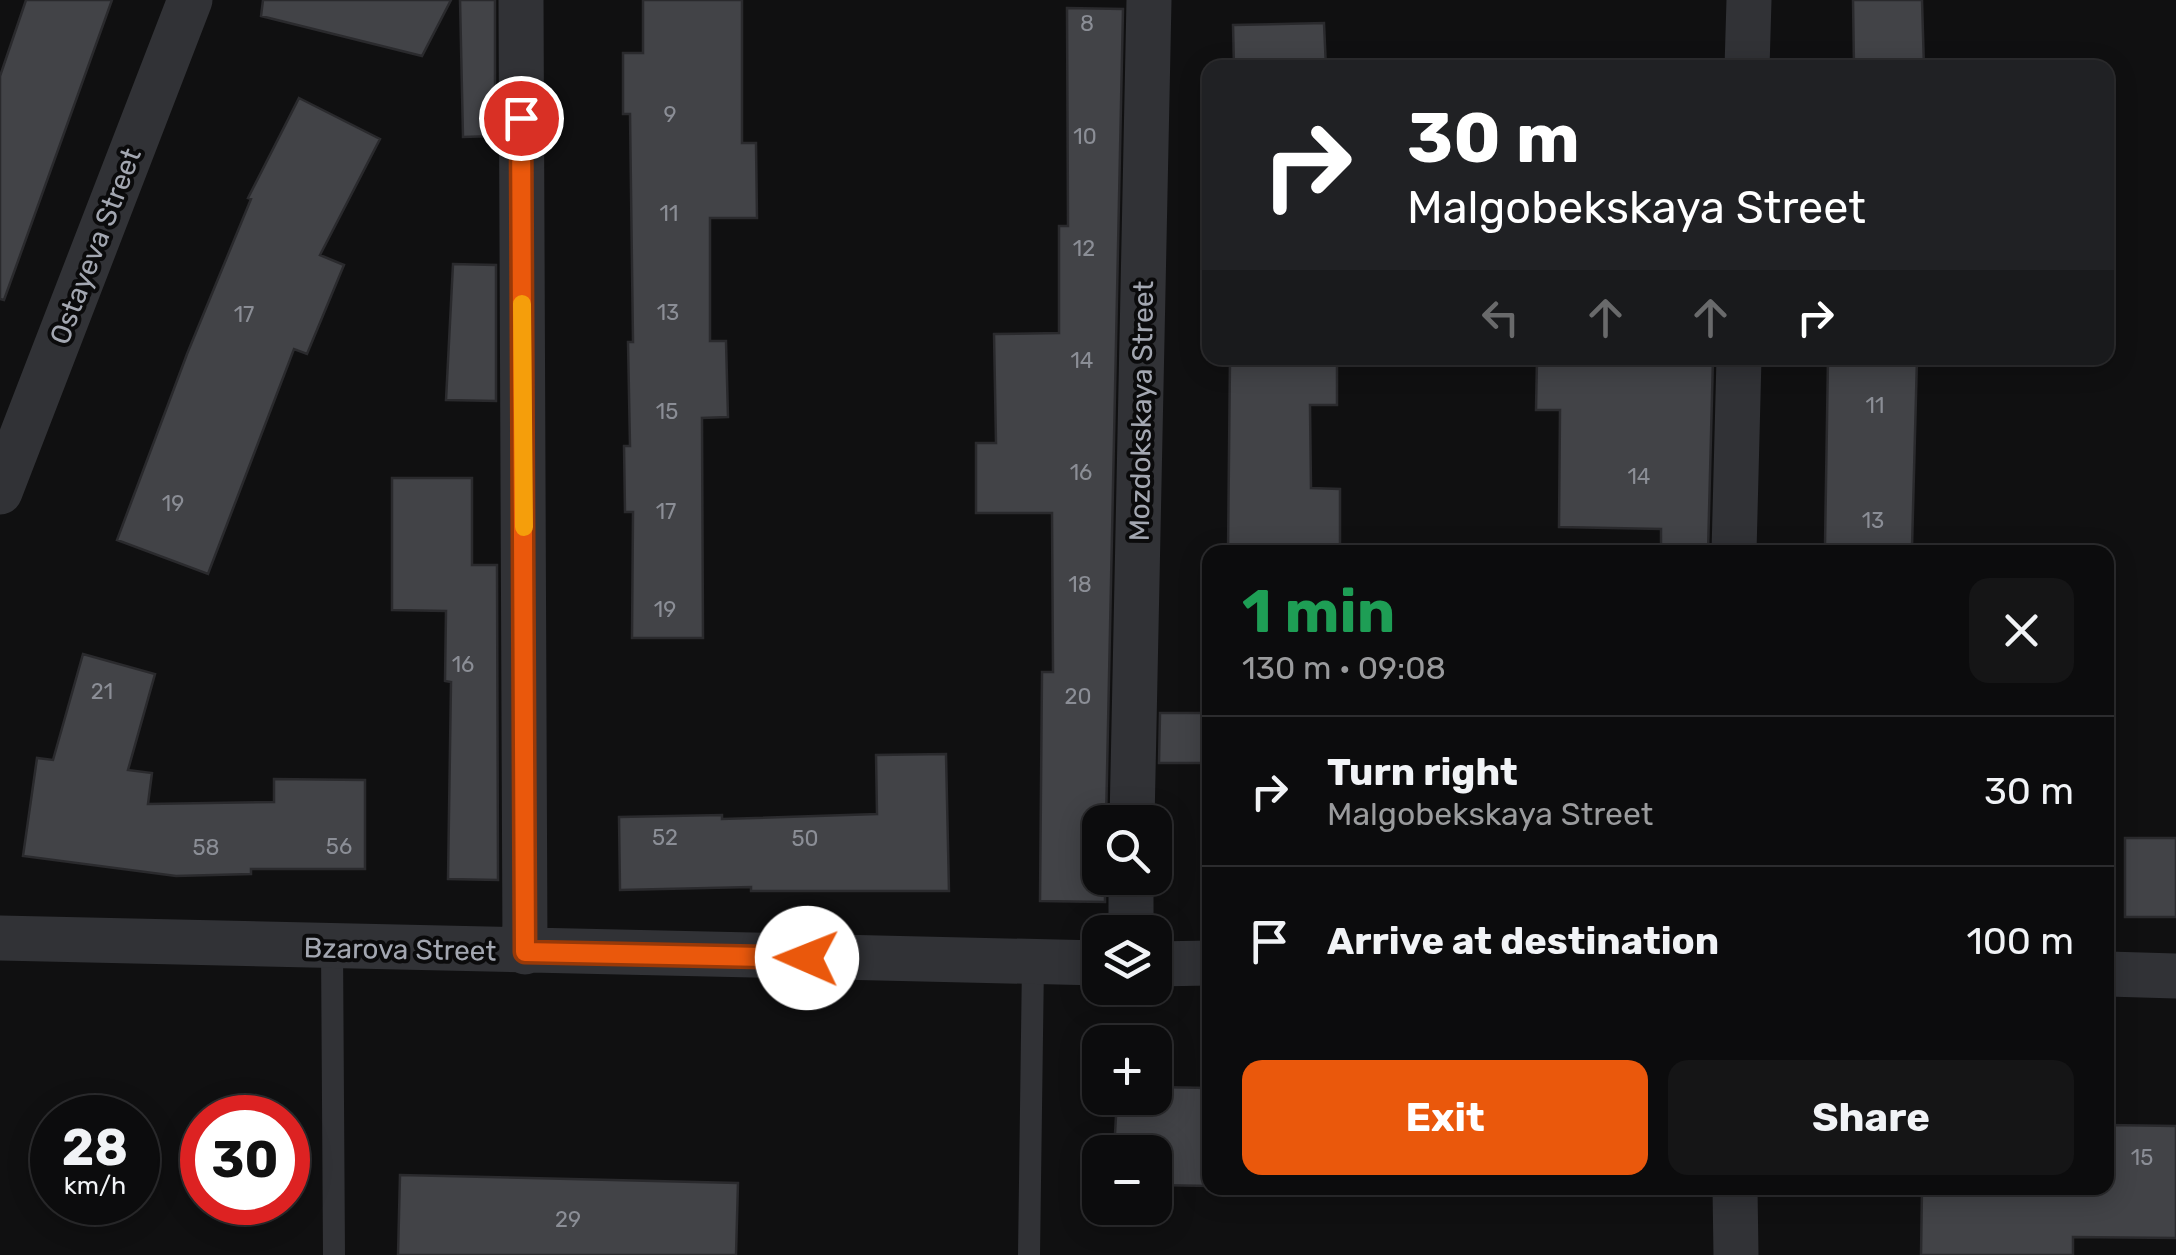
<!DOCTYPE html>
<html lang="en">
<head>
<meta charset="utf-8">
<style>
	:root { --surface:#0c0c0d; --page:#151516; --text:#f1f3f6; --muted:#9a9b9d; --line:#2c2c2e; --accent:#ea580c }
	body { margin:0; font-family:Rubik,sans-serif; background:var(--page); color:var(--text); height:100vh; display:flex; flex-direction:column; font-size:38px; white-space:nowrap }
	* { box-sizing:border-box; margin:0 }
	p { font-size:32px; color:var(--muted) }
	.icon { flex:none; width:55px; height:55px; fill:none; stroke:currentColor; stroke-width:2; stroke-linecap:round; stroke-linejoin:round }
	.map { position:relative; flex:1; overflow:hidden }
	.panel { position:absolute; left:1202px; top:545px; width:912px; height:650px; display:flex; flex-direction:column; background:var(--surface); border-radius:20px; box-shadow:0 5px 25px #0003,0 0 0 2px var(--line) }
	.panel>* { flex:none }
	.top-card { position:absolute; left:1202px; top:60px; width:912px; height:305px; border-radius:20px; box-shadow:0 5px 25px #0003,0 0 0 2px var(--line); background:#202124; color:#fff; overflow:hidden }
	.fabs { position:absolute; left:1082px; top:805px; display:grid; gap:20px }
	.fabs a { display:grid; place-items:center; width:90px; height:90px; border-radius:20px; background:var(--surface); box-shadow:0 5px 25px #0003,0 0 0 2px var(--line); font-size:50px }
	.speed { position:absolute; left:30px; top:1095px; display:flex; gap:20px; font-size:50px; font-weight:700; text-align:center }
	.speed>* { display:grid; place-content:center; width:130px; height:130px; border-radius:50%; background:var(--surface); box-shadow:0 5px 25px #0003,0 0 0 2px var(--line); line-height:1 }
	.speed small { font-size:25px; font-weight:400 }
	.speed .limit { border:15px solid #d22; background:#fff; color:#111 }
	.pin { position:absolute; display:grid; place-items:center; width:85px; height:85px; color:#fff; margin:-42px; border:5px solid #fff; border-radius:50%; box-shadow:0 2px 10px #0007 }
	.me { position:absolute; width:110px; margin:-55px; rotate:271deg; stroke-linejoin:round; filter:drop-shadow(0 0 8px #0008) }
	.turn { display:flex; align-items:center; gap:35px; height:210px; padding:0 40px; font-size:45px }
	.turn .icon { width:130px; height:130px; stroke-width:2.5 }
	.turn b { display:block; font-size:70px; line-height:85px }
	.lanes { display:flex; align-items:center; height:95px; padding:0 40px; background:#0003; justify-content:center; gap:50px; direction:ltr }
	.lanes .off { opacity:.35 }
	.round { display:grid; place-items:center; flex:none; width:105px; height:105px; border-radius:20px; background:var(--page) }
	.headline { display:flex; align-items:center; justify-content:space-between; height:170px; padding:0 40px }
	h1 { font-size:60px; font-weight:700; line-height:75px; color:#1e9e55 }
	.primary-button { display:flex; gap:20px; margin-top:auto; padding:20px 40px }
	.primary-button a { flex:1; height:115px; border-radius:20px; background:var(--accent); color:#fff; font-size:40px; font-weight:700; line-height:115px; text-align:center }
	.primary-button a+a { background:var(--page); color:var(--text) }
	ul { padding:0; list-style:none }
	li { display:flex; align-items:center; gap:30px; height:150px; padding:0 40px; border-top:2px solid var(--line) }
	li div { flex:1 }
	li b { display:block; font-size:38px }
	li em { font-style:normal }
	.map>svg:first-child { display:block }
	.building { fill:#424347; stroke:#2a2a2d; stroke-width:2.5 }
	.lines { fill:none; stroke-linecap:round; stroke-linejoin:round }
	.lane { stroke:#313236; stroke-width:22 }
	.street { stroke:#313236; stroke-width:45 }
	.route-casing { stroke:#983908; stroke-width:25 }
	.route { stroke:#ea580c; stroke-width:18 }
	.slow { stroke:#f59e0b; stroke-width:18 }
	.labels { text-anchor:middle; stroke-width:8; stroke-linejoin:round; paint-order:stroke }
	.number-label { font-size:22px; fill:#8b8e96 }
	.street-label { font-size:28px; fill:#a3a7b1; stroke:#0b0b0c }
</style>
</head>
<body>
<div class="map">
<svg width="2176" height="1255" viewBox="0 0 2176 1255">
	<rect width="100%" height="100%" fill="#101011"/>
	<path class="building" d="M 26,0 L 112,0 L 4,300 L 0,299 L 0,76 Z
		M 263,0 L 451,0 L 422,56 L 261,16 Z
		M 460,0 L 495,0 L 495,136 L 463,137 Z
		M 643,0 L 742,0 L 742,143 L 756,143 L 757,218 L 710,218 L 710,341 L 726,341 L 728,417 L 702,418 L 703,638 L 632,638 L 633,512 L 625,512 L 624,446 L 630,446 L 628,342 L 633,342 L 630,114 L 623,114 L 623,53 L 643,53 Z
		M 1853,0 L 1922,0 L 1924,68 L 1854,68 Z
		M 1067,8 L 1123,9 L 1106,822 L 1100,822 L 1100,878 L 1105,878 L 1105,902 L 1040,901 L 1042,672 L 1053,672 L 1052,513 L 976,513 L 976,443 L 996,443 L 994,334 L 1059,333 L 1059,226 L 1068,226 Z
		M 1324,23 L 1326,68 L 1234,68 L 1233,25 Z
		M 299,98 L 380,139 L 320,255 L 344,265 L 307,354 L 294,349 L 208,574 L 117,540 L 187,354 L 251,199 L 248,198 Z
		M 453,264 L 496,265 L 496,401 L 446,400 Z
		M 1230,358 L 1337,358 L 1337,405 L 1310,405 L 1311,488 L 1340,489 L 1340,552 L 1228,552 Z
		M 1537,358 L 1713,358 L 1708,552 L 1661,552 L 1661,529 L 1559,527 L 1560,410 L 1536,410 Z
		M 1828,358 L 1917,358 L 1912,548 L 1825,545 Z
		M 392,478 L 472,478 L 472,565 L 497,565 L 498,880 L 448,879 L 451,682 L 445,681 L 446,611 L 392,610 Z
		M 83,654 L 155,674 L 128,770 L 152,773 L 148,804 L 274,802 L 274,779 L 365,780 L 365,869 L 251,869 L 251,874 L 176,876 L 23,856 L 37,758 L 53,760 Z
		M 1160,713 L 1210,713 L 1210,763 L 1159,763 Z
		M 946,754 L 949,891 L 751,891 L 751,887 L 620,890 L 619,817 L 722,815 L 722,819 L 877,814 L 876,755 Z
		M 2125,838 L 2176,838 L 2176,917 L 2125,917 Z
		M 1155,1087 L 1210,1088 L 1210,1186 L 1155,1185 L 1155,1152 L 1114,1152 L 1117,1098 L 1155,1098 Z
		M 2108,1125 L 2176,1126 L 2176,1238 L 2073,1237 L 2073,1255 L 1921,1255 L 1922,1188 L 2108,1188 Z
		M 400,1175 L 738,1183 L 736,1255 L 398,1255 Z"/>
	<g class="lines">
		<path class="lane" d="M 332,947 L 334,1255
			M 1029,1255 L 1033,962"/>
		<path class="street" d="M 521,0 L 525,952
			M 1747,68 L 1749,0
			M 0,492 L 190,0
			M 1734,552 L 1739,358
			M 1132,822 L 1149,0
			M 1131,932 L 1131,878
			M 0,938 L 1100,963
			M 1155,964 L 1210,963
			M 2108,974 L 2176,976
			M 1735,1188 L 1736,1255"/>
	</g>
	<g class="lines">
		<g class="route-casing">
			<path id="route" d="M 521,118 L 525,952 L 807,958"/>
		</g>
		<use href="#route" class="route"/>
		<path class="slow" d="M 522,304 L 524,527"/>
	</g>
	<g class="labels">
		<g class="number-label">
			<text x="1087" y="31">8</text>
			<text x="670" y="122">9</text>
			<text x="1085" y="144">10</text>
			<text x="669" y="221">11</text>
			<text x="1084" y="256">12</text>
			<text x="668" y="320">13</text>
			<text x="244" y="322">17</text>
			<text x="1082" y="368">14</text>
			<text x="1875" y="413">11</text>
			<text x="667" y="419">15</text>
			<text x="1081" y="480">16</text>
			<text x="1639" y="484">14</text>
			<text x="173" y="511">19</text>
			<text x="666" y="519">17</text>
			<text x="1873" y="528">13</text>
			<text x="1080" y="592">18</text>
			<text x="665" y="617">19</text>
			<text x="463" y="672">16</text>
			<text x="102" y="699">21</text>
			<text x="1078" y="704">20</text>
			<text x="665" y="845">52</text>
			<text x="805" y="846">50</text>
			<text x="339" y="854">56</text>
			<text x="206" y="855">58</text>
			<text x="2142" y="1165">15</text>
			<text x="568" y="1227">29</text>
		</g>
		<g class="street-label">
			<text transform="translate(95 246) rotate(-69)" y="10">Ostayeva Street</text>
			<text transform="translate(1141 411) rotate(-89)" y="10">Mozdokskaya Street</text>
			<text transform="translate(400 949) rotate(1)" y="10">Bzarova Street</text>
		</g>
	</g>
</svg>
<div class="fabs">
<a><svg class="icon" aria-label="search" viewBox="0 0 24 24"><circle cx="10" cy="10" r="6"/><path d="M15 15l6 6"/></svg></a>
<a><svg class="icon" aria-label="layers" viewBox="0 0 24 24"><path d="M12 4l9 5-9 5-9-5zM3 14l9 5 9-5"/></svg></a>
<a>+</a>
<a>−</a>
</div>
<div class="speed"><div>28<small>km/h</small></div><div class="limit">30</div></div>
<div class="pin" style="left:521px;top:118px;background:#d93025"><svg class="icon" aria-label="arrive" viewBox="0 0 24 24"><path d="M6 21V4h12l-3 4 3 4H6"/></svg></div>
<svg class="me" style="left:807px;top:958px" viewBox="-20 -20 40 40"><circle r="19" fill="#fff"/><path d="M0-13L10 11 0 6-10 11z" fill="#ea580c"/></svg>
<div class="top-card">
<div class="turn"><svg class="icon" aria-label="right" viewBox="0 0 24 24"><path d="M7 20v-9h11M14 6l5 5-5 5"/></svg><div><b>30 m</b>Malgobekskaya Street</div></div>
<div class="lanes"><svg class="icon off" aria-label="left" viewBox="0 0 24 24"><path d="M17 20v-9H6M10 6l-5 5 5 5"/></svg><svg class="icon off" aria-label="ahead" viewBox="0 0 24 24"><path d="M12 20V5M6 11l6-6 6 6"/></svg><svg class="icon off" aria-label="ahead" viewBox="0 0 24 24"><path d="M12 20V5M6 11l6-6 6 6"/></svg><svg class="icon" aria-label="right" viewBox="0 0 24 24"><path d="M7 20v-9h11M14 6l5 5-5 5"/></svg></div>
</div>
<section class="panel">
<div class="headline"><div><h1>1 min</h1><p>130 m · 09:08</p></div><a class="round"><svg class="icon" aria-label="close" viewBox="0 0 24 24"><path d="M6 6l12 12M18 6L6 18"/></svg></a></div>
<ul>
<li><svg class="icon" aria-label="right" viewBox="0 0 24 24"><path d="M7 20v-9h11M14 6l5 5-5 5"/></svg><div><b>Turn right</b><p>Malgobekskaya Street</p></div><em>30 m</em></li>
<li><svg class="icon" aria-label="arrive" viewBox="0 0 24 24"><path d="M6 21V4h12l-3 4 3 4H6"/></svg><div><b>Arrive at destination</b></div><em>100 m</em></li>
</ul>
<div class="primary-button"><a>Exit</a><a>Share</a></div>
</section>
</div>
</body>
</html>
